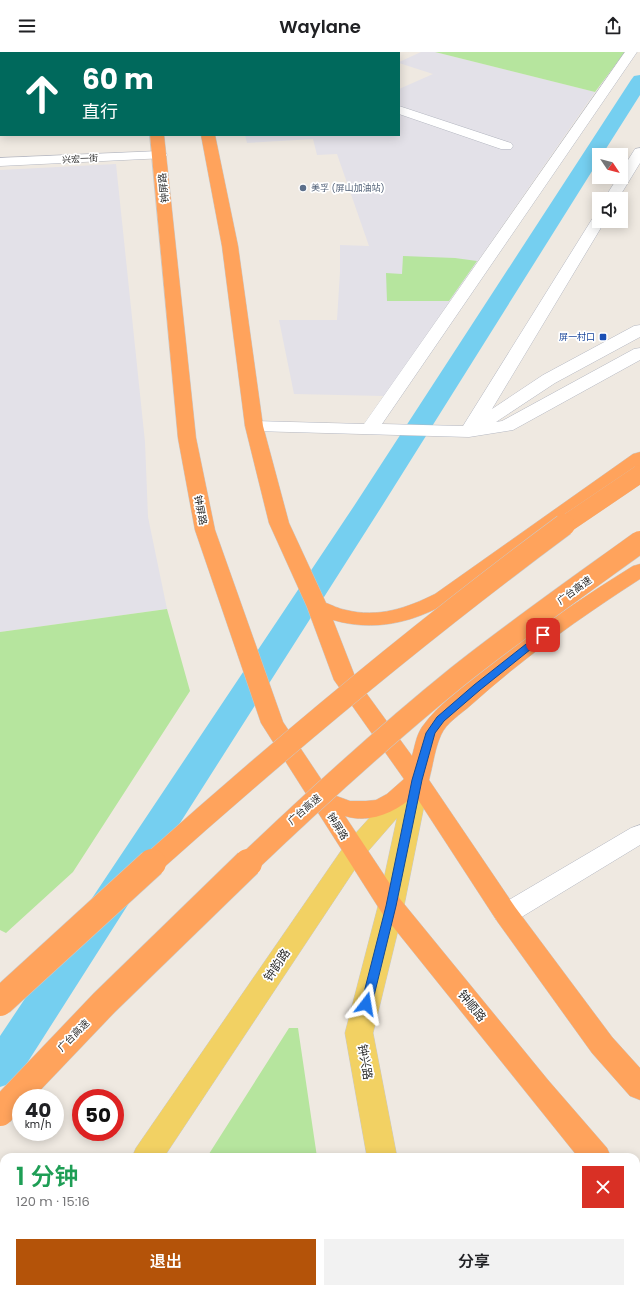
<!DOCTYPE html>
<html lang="zh">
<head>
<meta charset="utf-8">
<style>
	:root { --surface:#fff; --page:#f2f2f2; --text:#202124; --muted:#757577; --accent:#b45309 }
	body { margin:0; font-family:Poppins,"Noto Sans SC",sans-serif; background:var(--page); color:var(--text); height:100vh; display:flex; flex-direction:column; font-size:15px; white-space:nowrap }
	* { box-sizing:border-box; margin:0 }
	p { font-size:13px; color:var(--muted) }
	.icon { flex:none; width:22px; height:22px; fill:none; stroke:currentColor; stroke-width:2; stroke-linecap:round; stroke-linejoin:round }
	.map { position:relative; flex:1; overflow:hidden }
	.details { position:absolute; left:0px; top:1101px; width:640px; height:140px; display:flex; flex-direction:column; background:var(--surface); border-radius:12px 12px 0 0; box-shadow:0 2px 10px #0003 }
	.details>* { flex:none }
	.banner { position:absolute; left:0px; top:0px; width:400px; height:84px; box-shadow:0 2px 10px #0003; background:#00695c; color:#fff; overflow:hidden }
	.needle { width:26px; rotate:125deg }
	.tools { position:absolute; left:592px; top:96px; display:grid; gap:8px }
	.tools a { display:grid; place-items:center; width:36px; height:36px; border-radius:0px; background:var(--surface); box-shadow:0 2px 10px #0003; font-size:20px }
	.speed { position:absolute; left:12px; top:1037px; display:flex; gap:8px; font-size:20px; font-weight:700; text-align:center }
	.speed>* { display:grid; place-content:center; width:52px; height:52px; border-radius:50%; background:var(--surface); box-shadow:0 2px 10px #0003; line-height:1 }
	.speed small { font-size:10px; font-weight:400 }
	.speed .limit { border:6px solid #d22; background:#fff; color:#111 }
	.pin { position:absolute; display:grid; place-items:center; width:34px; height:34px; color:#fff; margin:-17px; border-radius:8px; box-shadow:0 2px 6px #0006 }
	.me { position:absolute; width:44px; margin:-22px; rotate:14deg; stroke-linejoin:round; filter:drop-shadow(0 0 3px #0008) }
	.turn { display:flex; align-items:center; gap:14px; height:84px; padding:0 16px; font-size:18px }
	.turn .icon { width:52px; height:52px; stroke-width:2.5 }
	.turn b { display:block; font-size:28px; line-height:34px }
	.round { display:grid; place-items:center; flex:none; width:42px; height:42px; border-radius:0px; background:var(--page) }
	.overview { display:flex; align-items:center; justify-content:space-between; height:68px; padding:0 16px }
	h1 { font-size:24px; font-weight:600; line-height:30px; color:#1e9e55 }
	.action { display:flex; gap:8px; margin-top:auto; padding:8px 16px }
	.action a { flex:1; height:46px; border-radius:0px; background:var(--accent); color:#fff; font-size:16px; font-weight:600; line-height:46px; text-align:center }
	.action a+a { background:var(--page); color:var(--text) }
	header { display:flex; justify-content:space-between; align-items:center; height:52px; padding:0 16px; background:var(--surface); font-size:18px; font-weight:600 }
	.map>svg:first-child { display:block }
	.industrial { fill:#e3e1e8 }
	.green { fill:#b6e59e }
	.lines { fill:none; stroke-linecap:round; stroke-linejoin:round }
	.canal { fill:#75cff0; fill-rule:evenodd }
	.minor-casing { stroke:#b4b7c1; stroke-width:1 }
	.major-casing { stroke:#c9c9c9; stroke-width:1 }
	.highway-casing { stroke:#c9c9c9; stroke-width:1 }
	.minor { fill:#fff; fill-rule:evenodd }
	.major { fill:#f2d163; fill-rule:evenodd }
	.highway { fill:#ffa35c; fill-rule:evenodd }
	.highway-bridge-far2-casing { stroke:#c9c9c9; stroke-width:18; stroke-linecap:butt }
	.highway-bridge-far1-casing { stroke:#c9c9c9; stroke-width:23; stroke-linecap:butt }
	.highway-bridge-casing { stroke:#c9c9c9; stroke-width:29; stroke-linecap:butt }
	.highway-bridge-far2 { stroke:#ffa35c; stroke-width:18 }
	.highway-bridge-far1 { stroke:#ffa35c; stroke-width:22 }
	.highway-bridge { stroke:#ffa35c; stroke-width:28 }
	.route { fill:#1a73e8; stroke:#114b97 }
	.service-dot { fill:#5c6f8a; stroke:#fff; stroke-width:1.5 }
	.transit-dot { fill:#1a4fb4; stroke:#fff; stroke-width:1.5 }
	.labels { text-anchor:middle; stroke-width:3.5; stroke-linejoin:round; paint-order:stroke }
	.far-street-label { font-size:9px; fill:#2e2e2e; stroke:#fff }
	.far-service-label { font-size:9px; fill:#4e5e75; stroke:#fff; text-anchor:start }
	.far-transit-label { font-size:9px; fill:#164399; stroke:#fff; text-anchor:end }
	.street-label { font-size:10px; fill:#2e2e2e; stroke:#fff }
	.near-street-label { font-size:12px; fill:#2e2e2e; stroke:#fff }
</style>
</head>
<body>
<header><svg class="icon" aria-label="menu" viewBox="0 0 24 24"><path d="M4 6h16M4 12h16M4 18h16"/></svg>Waylane<svg class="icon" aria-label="share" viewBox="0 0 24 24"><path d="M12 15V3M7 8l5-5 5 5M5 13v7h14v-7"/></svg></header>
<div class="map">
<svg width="640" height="1241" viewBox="0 0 640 1241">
	<rect width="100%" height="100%" fill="#efe9e1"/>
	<path class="industrial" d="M 421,0 L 435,0 L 595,40 L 384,344 L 294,342 L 279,268 L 337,268 L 340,220 L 340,193 L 369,194 L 337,102 L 317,103 L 313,87 L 247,91 L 245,83 L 399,83 L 399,37 L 433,22 L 399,11 L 399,10 Z
		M 116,112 L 145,390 L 148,465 L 167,557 L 0,580 L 0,118 Z"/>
	<path class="green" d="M 435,0 L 625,0 L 595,40 Z
		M 403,204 L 455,206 L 477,209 L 449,249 L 387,249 L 386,221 L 402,222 Z
		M 167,557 L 190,639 L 73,820 L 6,881 L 0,878 L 0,580 Z
		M 289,976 L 298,976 L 317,1105 L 207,1105 Z
		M 122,1237 L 336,1237 L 336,1241 L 120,1241 Z"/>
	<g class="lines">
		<path class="canal" d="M 640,23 L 640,43 L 602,103 L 599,103 L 599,108 L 382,454 L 15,1030 L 0,1035 L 0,984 L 354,454 L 631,28 L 634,24 Z"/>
		<g class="minor-casing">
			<path id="minor" d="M 625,0 L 637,0 L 382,372 L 463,374 L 594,164 L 599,163 L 599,169 L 605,169 L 492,357 L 543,323 L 634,274 L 640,273 L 640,285 L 555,331 L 496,370 L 502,369 L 634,297 L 640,296 L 640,308 L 513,378 L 469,385 L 254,379 L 248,378 L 245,374 L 248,370 L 254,369 L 364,372 Z
				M 399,54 L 511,91 L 513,94 L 511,97 L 501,97 L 399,62 Z
				M 640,96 L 640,111 L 618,147 L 604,147 L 618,125 L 621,125 L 621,119 L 635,97 Z
				M 160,99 L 165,100 L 167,103 L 165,106 L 0,114 L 0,106 Z
				M 640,773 L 640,793 L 515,869 L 506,872 L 497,869 L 493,862 L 497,855 L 631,776 Z"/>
		</g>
		<g class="major-casing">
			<path id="major" d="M 417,721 L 425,723 L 429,729 L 404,854 L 373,981 L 397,1105 L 367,1105 L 345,981 L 378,854 L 397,766 L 363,805 L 164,1105 L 132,1105 L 136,1096 L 345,793 L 400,732 L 405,731 L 409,723 Z
				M 43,1237 L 76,1237 L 74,1241 L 41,1241 Z
				M 389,1237 L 421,1237 L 422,1241 L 390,1241 Z"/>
		</g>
		<g class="highway-casing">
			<path id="highway" d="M 139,0 L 151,0 L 151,1 L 139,1 Z
				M 187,0 L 199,0 L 200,1 L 188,1 Z
				M 150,83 L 164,83 L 196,386 L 215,478 L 283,670 L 331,742 L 350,749 L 366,749 L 376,748 L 387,742 L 404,727 L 334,628 L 307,555 L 269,471 L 245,374 L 222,194 L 201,83 L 215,83 L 238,194 L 263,374 L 289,471 L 326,551 C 332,553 339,557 346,558 C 378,566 407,556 435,542 L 633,402 L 640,400 L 640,415 L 449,550 C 412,571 374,580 333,568 L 356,627 L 412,704 C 415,694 416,684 422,675 C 439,651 466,633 489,614 C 535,578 583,545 633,514 L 640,512 L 640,527 C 581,565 523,606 471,653 C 461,662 446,671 441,683 C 435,696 433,713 429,728 L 515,855 L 612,985 L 640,1016 L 640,1048 L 630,1044 L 592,1001 L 497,869 L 415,743 C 396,760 371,772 345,764 L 400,847 L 548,1028 L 607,1096 L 611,1105 L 578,1105 L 382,861 L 261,671 L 195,478 L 178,386 Z
				M 636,1139 L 640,1141 L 640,1171 L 636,1169 Z"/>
		</g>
		<use href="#minor" class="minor"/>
		<use href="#major" class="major"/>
		<use href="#highway" class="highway"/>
		<g class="highway-bridge-far2-casing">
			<path id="highway-bridge-far2" d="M 563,474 L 640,422"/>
		</g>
		<g class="highway-bridge-far1-casing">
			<path id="highway-bridge-far1" d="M 151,812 C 284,693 421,579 564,473
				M 247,812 C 315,747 384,684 457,625 C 516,578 579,534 640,490"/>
		</g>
		<g class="highway-bridge-casing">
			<path id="highway-bridge" d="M 0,950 L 152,811
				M 0,1060 L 104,951 L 248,811"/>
		</g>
		<use href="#highway-bridge-far2" class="highway-bridge-far2"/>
		<use href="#highway-bridge-far1" class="highway-bridge-far1"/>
		<use href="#highway-bridge" class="highway-bridge"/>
	</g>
	<path class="route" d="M 543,580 L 546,581 L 548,583 L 546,585 L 480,638 L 444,669 L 435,681 L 422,728 L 396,854 L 372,952 L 370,956 L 366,957 L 362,956 L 361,952 L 386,854 L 412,728 L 426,681 L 437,665 L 474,633 L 540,581 Z"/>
	<circle class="service-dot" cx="303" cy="136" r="4"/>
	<rect class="transit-dot" x="599" y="281" width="8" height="8" rx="2"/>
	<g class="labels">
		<g class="far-street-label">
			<text transform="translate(80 107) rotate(-3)" y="3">兴宏一街</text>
		</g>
		<g class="far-service-label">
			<text x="311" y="139">美孚 (屏山加油站)</text>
		</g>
		<g class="far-transit-label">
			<text x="595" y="288">屏一村口</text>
		</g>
		<g class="street-label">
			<text transform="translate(163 136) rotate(-96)" y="4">钟屏路</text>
			<text transform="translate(201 458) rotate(79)" y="4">钟屏路</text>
			<text transform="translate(574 538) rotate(-36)" y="4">广台高速</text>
			<text transform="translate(304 757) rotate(-41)" y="4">广台高速</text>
			<text transform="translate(338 774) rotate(58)" y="4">钟屏路</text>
			<text transform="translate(73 983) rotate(-45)" y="4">广台高速</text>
		</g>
		<g class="near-street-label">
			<text transform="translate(277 913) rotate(-56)" y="4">钟韵路</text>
			<text transform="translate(472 954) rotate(51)" y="4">钟顺路</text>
			<text transform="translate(365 1010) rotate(80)" y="4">钟兴路</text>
		</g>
	</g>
</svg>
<div class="tools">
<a><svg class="needle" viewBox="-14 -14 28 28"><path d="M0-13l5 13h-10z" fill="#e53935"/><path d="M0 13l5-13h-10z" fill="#757577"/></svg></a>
<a><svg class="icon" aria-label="sound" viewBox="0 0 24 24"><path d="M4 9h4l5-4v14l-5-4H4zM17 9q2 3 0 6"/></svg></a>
</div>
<div class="speed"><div>40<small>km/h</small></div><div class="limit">50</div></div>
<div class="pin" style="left:543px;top:583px;background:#d93025"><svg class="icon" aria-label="arrive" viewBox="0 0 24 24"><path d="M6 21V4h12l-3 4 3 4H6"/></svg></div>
<svg class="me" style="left:366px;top:952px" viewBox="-20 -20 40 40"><path d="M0-17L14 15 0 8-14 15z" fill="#1a73e8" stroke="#fff" stroke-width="4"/></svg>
<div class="banner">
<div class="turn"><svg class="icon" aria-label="ahead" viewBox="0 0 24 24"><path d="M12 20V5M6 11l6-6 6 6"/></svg><div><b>60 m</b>直行</div></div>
</div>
<section class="details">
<div class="overview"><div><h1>1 分钟</h1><p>120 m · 15:16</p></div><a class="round" style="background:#d93025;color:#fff"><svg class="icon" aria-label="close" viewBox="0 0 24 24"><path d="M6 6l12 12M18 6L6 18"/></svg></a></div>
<div class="action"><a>退出</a><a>分享</a></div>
</section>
</div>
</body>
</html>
